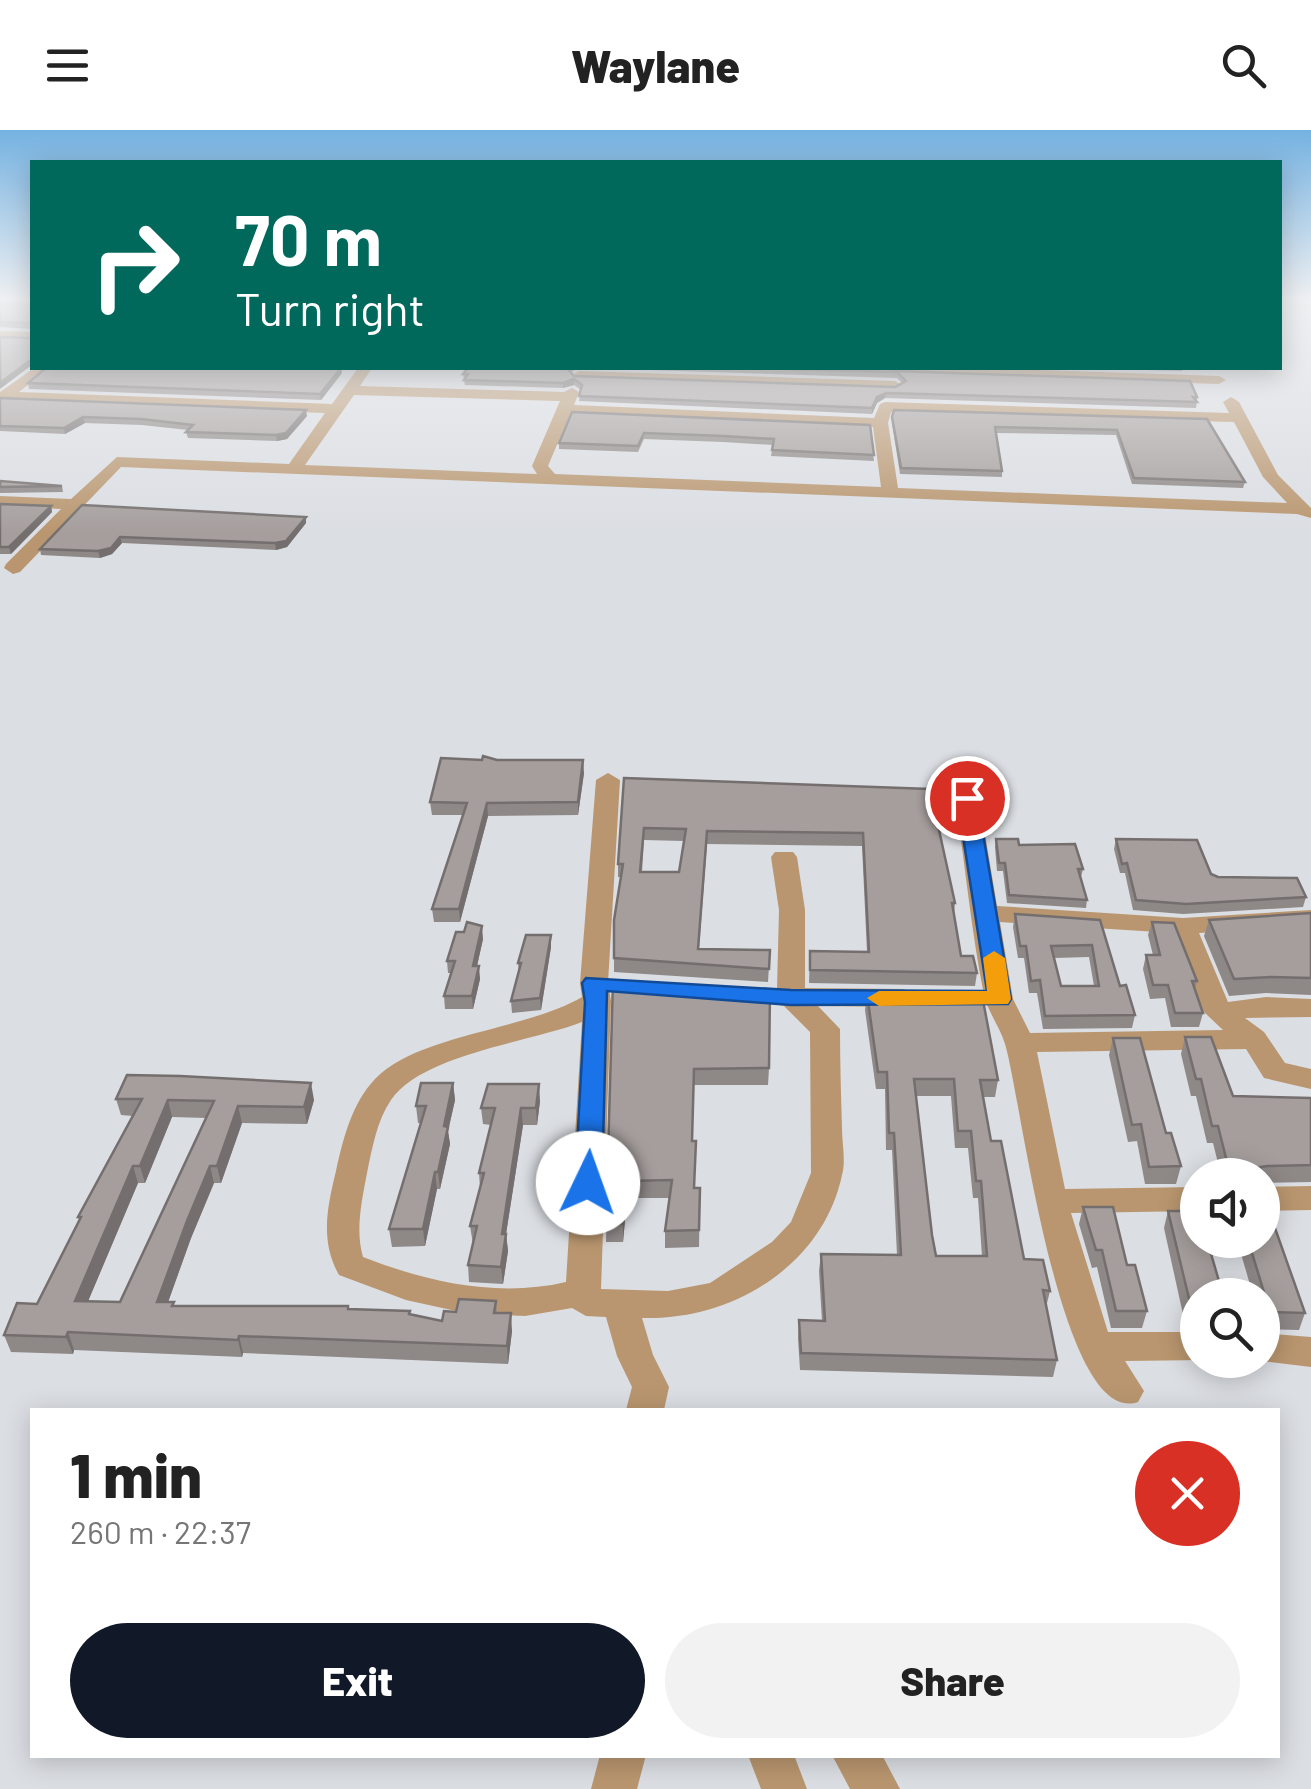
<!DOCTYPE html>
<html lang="en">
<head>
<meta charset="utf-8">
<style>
	:root { --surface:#fff; --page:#f2f2f2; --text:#222; --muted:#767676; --accent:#111827 }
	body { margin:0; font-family:Barlow,sans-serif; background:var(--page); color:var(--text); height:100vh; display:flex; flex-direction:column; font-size:38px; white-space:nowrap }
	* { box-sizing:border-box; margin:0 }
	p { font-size:32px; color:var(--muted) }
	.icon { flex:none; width:55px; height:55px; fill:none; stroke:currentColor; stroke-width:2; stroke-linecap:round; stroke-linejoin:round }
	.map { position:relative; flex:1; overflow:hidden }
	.panel { position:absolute; left:30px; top:1278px; width:1250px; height:350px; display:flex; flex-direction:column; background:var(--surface); border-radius:0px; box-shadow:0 5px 25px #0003 }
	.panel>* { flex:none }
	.top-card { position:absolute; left:30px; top:30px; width:1252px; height:210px; border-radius:0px; box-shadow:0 5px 25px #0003; background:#00695c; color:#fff; overflow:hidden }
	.buttons { position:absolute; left:1180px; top:1028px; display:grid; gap:20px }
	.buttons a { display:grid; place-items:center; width:100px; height:100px; border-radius:50%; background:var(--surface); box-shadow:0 5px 25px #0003; font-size:50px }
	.pin { position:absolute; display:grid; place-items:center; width:85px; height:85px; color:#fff; margin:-42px; border:5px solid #fff; border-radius:50%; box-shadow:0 2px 10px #0007 }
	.me { position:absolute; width:110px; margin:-55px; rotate:3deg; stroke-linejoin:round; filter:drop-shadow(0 0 8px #0008) }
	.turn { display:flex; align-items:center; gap:35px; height:210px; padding:0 40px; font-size:45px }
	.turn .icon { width:130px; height:130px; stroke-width:2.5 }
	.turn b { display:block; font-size:70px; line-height:85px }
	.round { display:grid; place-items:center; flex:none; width:105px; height:105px; border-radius:52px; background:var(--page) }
	.summary { display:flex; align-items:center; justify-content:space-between; height:170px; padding:0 40px }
	h1 { font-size:60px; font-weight:800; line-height:75px }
	.cta { display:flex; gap:20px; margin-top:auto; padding:20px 40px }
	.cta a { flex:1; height:115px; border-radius:60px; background:var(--accent); color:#fff; font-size:40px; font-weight:800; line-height:115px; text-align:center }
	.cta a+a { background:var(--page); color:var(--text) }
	header { display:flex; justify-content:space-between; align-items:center; height:130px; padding:0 40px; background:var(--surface); font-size:45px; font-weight:800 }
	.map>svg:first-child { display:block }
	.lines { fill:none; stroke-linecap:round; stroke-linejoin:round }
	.minor { fill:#b9966f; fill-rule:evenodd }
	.wall { fill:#8e8887; fill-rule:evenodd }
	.shaded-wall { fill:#746f6e }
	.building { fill:#a59e9d; stroke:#746f6e; stroke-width:2.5; fill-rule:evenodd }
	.route { fill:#1a73e8; stroke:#114b97; stroke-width:2.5 }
	.slow { fill:#f59e0b }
</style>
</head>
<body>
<header><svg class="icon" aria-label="menu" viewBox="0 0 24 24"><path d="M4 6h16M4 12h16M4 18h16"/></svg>Waylane<svg class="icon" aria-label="search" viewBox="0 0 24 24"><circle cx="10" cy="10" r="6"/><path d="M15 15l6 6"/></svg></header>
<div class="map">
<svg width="1311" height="1659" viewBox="0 0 1311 1659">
	<rect width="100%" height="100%" fill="#dbdee3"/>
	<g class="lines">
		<path class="minor" d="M 0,171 L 32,171 L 32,177 L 0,176 Z
			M 0,201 L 32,202 L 32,210 L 0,209 Z
			M 34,238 L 49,238 L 19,262 L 332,274 L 358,238 L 372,238 L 360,256 L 564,262 L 572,258 L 579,262 L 574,275 L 874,288 L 880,274 L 885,272 L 1229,283 L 1223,272 L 1231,267 L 1239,272 L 1278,345 L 1311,378 L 1311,388 L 1297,384 L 121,337 L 20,442 L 13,444 L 4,438 L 6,434 L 61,379 L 0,376 L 0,366 L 71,369 L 117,327 L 289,334 L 325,283 L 0,270 L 0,262 ZM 354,265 L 560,271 L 532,336 L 537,344 L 305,335 ZM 891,282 L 1234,292 L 1263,347 L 1287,373 L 898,358 L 888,293 ZM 570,284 L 873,297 L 881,357 L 555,344 L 548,336 Z
			M 978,238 L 1219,246 L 1226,250 L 1219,254 L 894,243 L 887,239 Z
			M 579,241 L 895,251 L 902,255 L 895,259 L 574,248 L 572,245 Z
			M 608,643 L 620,650 L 608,853 L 611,871 L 601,1159 L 668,1161 L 710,1153 L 772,1112 L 791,1092 L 811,1043 L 810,902 L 784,876 L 771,873 L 767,867 L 777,859 L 779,780 L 771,727 L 775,722 L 793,722 L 797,727 L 805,780 L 805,858 L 903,859 L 913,862 L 917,868 L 913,874 L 903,877 L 818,876 L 840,899 C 840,932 841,965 842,999 C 842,1013 846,1031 842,1045 C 823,1136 731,1191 642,1188 L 653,1225 L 669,1257 L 664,1280 L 626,1280 L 632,1257 L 617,1226 L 606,1187 L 586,1186 L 572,1178 L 525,1186 L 465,1183 L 406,1170 L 339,1145 C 320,1111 327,1078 336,1041 C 343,1009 352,973 375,949 C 418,904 524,901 582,867 L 580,853 L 596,650 ZM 582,892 L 566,1152 C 498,1168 427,1152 363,1127 C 355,1100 362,1070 367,1043 C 372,1019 377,990 391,970 C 422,924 531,912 582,892 Z
			M 967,661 L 979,668 L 997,776 L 1183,788 L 1311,780 L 1311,796 L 1199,803 L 1228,872 L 1266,867 L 1311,869 L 1311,887 L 1245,888 L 1264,902 L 1285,933 L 1311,939 L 1311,959 L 1264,948 L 1246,919 L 1037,922 L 1065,1059 L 1198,1057 L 1198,1081 L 1071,1083 L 1108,1202 L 1198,1202 L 1198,1230 L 1203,1230 L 1125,1231 L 1144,1261 L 1138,1272 C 1059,1299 1021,965 1005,914 C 1000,897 988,882 984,865 C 971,800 965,733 955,668 ZM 1000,792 L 1173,803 L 1204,882 L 1223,900 L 1030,903 L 1013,869 Z
			M 1311,1056 L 1311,1080 L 1262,1081 L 1262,1057 Z
			M 1262,1203 L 1311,1207 L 1311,1237 L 1254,1230 L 1262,1230 Z
			M 600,1625 L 646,1625 L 637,1659 L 591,1659 Z
			M 748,1625 L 794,1625 L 807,1659 L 761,1659 Z
			M 832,1625 L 882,1625 L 900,1659 L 850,1659 Z"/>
	</g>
	<path class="wall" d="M 0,174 L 32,176 L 32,199 L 0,197 Z
		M 579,238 L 571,242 L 574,246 L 895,257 L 902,253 L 897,248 L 587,238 L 889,238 L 894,241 L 1197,267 L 1197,272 L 1196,278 L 885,268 L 877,273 L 872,284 L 579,271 L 581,260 L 574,255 L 563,258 L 465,255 L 464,250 L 463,244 Z
		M 1076,238 L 1182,238 L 1182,241 Z
		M 342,243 L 321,270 L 29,259 L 28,253 Z
		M 0,268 L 307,286 L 287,309 L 277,311 L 188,308 L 186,302 L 188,300 L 142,295 L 85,293 L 65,304 L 0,301 Z
		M 572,282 L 870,295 L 874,331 L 771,326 L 773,315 L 723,312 L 644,309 L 638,322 L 559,319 L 559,313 Z
		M 892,287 L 1207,289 L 1245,352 L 1243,358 L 1132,354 L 1116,305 L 996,303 L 1002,341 L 1002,347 L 900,344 L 892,293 Z
		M 0,351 L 62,356 L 63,362 L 0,363 Z
		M 0,374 L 51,376 L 52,382 L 11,424 L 0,424 Z
		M 82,375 L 306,387 L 306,393 L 287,417 L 276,420 L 122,413 L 112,424 L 100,428 L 41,425 L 40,419 Z
		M 497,630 L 584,643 L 578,685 L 488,686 L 460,792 L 434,792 L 432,779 L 463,685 L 432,685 L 430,672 Z
		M 624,648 L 930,659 L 955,773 L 954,784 L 961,826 L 977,843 L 975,856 L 809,853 L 810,821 L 867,822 L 862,716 L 707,714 L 699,819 L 770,820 L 768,852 L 614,842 L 614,790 L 621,747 L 618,747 L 618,734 ZM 644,710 L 684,711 L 679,742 L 642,742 Z
		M 996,709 L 1019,715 L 1083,739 L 1081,747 L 1087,770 L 1086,778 L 1007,773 L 1003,741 L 997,741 L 995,717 Z
		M 1116,709 L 1218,747 L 1306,767 L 1303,777 L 1183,784 L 1133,780 L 1125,743 L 1120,743 L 1114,719 Z
		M 1311,783 L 1311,865 L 1266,863 L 1229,866 L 1204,806 L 1209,790 Z
		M 1015,784 L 1100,790 L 1120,856 L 1135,885 L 1132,898 L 1043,899 L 1037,863 L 1029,863 L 1024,828 L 1018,828 L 1013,797 ZM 1089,827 L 1094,856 L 1061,856 L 1054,828 Z
		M 1152,792 L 1197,851 L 1195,859 L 1203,883 L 1199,897 L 1171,897 L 1165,868 L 1150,869 L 1143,839 L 1146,825 L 1153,825 L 1148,805 Z
		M 483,809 L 477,836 L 480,849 L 473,879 L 445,879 L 444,866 L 451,843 L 448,843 L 447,831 Z
		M 551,817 L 541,880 L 512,883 L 511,871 L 519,843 L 518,833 Z
		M 613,851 L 769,938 L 768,955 L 694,955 L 692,1011 L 695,1058 L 700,1058 L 699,1117 L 665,1118 L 665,1101 L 669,1068 L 627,1068 L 623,1112 L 606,1112 Z
		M 867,864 L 998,950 L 995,967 L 983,967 L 991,1011 L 1024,1129 L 1050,1161 L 1046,1177 L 1057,1230 L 1053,1247 L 800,1240 L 798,1208 L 799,1190 L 822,1191 L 819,1141 L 821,1124 L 897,1125 L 892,1020 L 886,1020 L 885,959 L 876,959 L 865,880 ZM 916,966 L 951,966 L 955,1018 L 968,1018 L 973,1068 L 978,1068 L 982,1126 L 936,1126 L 932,1105 Z
		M 1185,907 L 1233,966 L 1311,968 L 1311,1052 L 1262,1053 L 1262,1045 L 1221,1045 L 1213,1013 L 1207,1013 L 1196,966 L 1191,966 L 1181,924 Z
		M 1113,908 L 1166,1003 L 1181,1036 L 1176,1054 L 1145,1054 L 1137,1011 L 1128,1012 L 1109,925 Z
		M 453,953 L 455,970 L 448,1001 L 450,1014 L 440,1059 L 437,1059 L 425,1116 L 392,1117 L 389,1099 L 421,993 L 418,993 L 416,976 Z
		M 116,969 L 314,970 L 307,994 L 242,993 L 221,1053 L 214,1053 L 191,1108 L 168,1172 L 175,1176 L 348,1176 L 349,1179 L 410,1181 L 410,1184 L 442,1191 L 456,1182 L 496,1171 L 497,1183 L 512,1201 L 508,1234 L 243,1223 L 242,1227 L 74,1220 L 73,1224 L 11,1222 L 4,1205 L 37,1174 L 79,1091 L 78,1087 L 133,986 L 121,985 ZM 172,987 L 206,988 L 120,1172 L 88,1171 L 138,1053 L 145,1053 Z
		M 540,971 L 537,995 L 523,995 L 506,1104 L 508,1121 L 503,1154 L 469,1152 L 468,1135 L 473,1114 L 470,1096 L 480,1058 L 479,1043 L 491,995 L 483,994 L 481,978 Z
		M 1083,1077 L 1127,1135 L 1147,1181 L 1142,1198 L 1111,1198 L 1097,1137 L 1092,1138 L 1079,1094 Z
		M 1168,1081 L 1198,1165 L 1198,1199 L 1186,1198 L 1164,1098 Z
		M 1237,1110 L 1262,1110 L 1305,1183 L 1299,1200 L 1263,1199 L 1262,1165 L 1253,1165 Z"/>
	<path class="shaded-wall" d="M 32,229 L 32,235 L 0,259 L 0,253 Z
		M 341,238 L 342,243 L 321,270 L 320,264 Z
		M 574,249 L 574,255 L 563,258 L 563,253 Z
		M 886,263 L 885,268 L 877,273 L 872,284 L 872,278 L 877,267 Z
		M 306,280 L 307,286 L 287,309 L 277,311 L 276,305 Z
		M 83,287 L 85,293 L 65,304 L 64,298 Z
		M 51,376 L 52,382 L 11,424 L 9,417 Z
		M 306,387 L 306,393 L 287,417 L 276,420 L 275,413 Z
		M 120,407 L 122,413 L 112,424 L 100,428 L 98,421 Z
		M 583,630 L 584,643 L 578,685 L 578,672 Z
		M 487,673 L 488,686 L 460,792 L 459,779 Z
		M 482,796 L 483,809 L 474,849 L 473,836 Z
		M 551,805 L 551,817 L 541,880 L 540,868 Z
		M 479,836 L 480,849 L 473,879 L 472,866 Z
		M 311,953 L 314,970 L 307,994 L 304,977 Z
		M 453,953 L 455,970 L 448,1001 L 450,1014 L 440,1059 L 438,1042 L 444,996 Z
		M 539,954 L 540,971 L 537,995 L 536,978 Z
		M 168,970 L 172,987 L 145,1053 L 140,1036 Z
		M 238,976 L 242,993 L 221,1053 L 217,1036 Z
		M 521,978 L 523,995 L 506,1104 L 508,1121 L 503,1154 L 501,1137 L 502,1104 Z
		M 133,1036 L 138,1053 L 81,1188 L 75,1171 Z
		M 210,1036 L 214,1053 L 191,1108 L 162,1189 L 157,1172 L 187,1091 Z
		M 435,1042 L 437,1059 L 425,1116 L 423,1099 Z
		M 627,1051 L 627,1068 L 623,1112 L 623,1094 Z
		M 511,1183 L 512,1201 L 508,1234 L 507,1216 Z
		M 68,1202 L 74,1220 L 73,1224 L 66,1207 Z
		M 239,1206 L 243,1223 L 242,1227 L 238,1210 Z"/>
	<path class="building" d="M 0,174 L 32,176 L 32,195 L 31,193 L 0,192 Z
		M 32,203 L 32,229 L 0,253 L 0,207 L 31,208 Z
		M 46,238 L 341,238 L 320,264 L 28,253 Z
		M 468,238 L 570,238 L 568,239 L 574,246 L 895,257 L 906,251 L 897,242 L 754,238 L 889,238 L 894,241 L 1190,251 L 1197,267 L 1193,267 L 1197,272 L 886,263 L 877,267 L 872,278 L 579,266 L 582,255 L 574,249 L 563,253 L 464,250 L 468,244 L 463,244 Z
		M 0,268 L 306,280 L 286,303 L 276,305 L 186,302 L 193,295 L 141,289 L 83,287 L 64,298 L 0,296 Z
		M 894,280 L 1207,289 L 1245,352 L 1134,348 L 1117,300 L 995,297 L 1002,341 L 901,338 L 892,287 Z
		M 572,282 L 870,295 L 874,325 L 772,320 L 774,309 L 723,306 L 644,303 L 638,316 L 559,313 Z
		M 0,351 L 62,356 L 0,357 Z
		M 0,374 L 51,376 L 9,417 L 0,417 Z
		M 82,375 L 306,387 L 286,411 L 275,413 L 120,407 L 111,418 L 98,421 L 40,419 Z
		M 483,626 L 497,630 L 583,630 L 578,672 L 487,673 L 459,779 L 432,779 L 467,673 L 430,672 L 441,628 L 482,630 Z
		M 624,648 L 930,659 L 955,773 L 952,773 L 961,826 L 973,826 L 977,843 L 810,840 L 810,821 L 869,822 L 863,703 L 707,701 L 698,819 L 770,820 L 769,839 L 614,828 L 614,790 L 623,734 L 618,734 ZM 644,698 L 686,699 L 679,742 L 640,742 Z
		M 996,709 L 1018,709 L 1019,715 L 1075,714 L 1083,739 L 1078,739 L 1087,770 L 1009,765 L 1005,733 L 999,733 Z
		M 1116,709 L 1197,710 L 1211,744 L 1218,747 L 1297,748 L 1306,767 L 1186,774 L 1136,770 L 1127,733 L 1122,734 Z
		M 1311,783 L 1311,848 L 1271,847 L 1234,849 L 1209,790 Z
		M 1015,784 L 1100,790 L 1120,856 L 1126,855 L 1135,885 L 1045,886 L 1040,850 L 1031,851 L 1026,816 L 1020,816 ZM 1092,815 L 1099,856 L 1061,856 L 1051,816 Z
		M 467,792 L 482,796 L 473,836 L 479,836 L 472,866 L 444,866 L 455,831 L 447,831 L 456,802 L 464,802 Z
		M 1152,792 L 1174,793 L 1197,851 L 1192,851 L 1203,883 L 1175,883 L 1168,855 L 1153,855 L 1146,825 L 1160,825 Z
		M 526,805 L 551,805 L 540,868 L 511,871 L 521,833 L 518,833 Z
		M 613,851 L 770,861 L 769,938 L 694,939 L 692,1011 L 696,1011 L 694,1058 L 700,1058 L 699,1100 L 665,1101 L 672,1050 L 627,1051 L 623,1094 L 606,1095 Z
		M 867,864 L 982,865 L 998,950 L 980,950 L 991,1011 L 1001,1011 L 1024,1129 L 1043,1130 L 1050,1161 L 1043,1160 L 1057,1230 L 801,1223 L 799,1190 L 825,1191 L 821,1124 L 901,1125 L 894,1003 L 889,1003 L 887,942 L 878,942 ZM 914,949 L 954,949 L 958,1001 L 971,1001 L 976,1051 L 981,1051 L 987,1126 L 936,1126 L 932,1105 Z
		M 1185,907 L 1211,907 L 1233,966 L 1311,968 L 1311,1035 L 1268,1036 L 1260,1037 L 1262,1043 L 1230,1044 L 1218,996 L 1212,996 L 1201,949 L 1196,949 Z
		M 1113,908 L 1140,908 L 1166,1003 L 1171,1003 L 1181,1036 L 1149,1037 L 1141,994 L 1132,995 Z
		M 127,945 L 180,946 L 311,953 L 304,977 L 238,976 L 217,1036 L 210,1036 L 187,1091 L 157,1172 L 174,1172 L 172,1176 L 348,1176 L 348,1179 L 410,1181 L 409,1184 L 442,1191 L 444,1181 L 456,1182 L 459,1169 L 496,1171 L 494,1183 L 511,1183 L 507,1216 L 239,1206 L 238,1210 L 68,1202 L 66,1207 L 4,1205 L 17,1173 L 37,1174 L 81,1087 L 78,1087 L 142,969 L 116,969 ZM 168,970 L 214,971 L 120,1172 L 75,1171 L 133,1036 L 140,1036 Z
		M 421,953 L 453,953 L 444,996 L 448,997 L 438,1042 L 435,1042 L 423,1099 L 389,1099 L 426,976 L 416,976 Z
		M 488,954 L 539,954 L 536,978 L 521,978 L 502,1104 L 506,1104 L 501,1137 L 468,1135 L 477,1096 L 470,1096 L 484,1043 L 479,1043 L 495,978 L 481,978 Z
		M 1083,1077 L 1113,1077 L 1127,1135 L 1135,1135 L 1147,1181 L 1116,1181 L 1102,1120 L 1096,1120 Z
		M 1168,1081 L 1198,1081 L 1198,1110 L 1207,1110 L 1223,1165 L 1198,1165 L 1198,1181 L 1192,1181 Z
		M 1262,1084 L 1270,1084 L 1305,1183 L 1270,1182 L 1248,1110 L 1262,1110 Z"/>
	<linearGradient id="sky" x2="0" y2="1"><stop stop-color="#75b2e1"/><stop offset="0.42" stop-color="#eff0f2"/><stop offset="1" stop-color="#eff0f2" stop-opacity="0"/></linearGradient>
	<rect width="1311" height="403" fill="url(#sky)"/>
	<path class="route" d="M 967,662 L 977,668 L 1011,869 L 1008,874 L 791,875 L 607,861 L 602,1053 L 598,1060 L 579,1060 L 575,1053 L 585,872 L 582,853 L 586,848 L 791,860 L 987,861 L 957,668 Z"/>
	<path class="slow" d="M 994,821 L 1005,828 L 1011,869 L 1008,874 L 879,876 L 867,868 L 879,861 L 987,861 L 983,828 Z"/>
</svg>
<div class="buttons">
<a><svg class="icon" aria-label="sound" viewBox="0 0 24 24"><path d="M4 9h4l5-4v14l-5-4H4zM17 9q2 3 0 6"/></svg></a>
<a><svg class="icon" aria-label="search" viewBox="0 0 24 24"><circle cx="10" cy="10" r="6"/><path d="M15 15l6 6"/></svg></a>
</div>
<div class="pin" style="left:967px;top:668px;background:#d93025"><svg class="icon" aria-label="arrive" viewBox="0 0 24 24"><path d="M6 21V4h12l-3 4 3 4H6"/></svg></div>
<svg class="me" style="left:588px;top:1053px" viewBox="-20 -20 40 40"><circle r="19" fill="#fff"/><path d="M0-13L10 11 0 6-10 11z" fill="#1a73e8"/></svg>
<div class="top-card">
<div class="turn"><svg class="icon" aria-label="right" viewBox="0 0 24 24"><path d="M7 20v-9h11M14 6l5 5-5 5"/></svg><div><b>70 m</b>Turn right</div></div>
</div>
<section class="panel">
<div class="summary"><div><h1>1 min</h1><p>260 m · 22:37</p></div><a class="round" style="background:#d93025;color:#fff"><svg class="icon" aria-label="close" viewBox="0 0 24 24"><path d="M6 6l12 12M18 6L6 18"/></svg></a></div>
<div class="cta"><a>Exit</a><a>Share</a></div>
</section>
</div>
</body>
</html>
